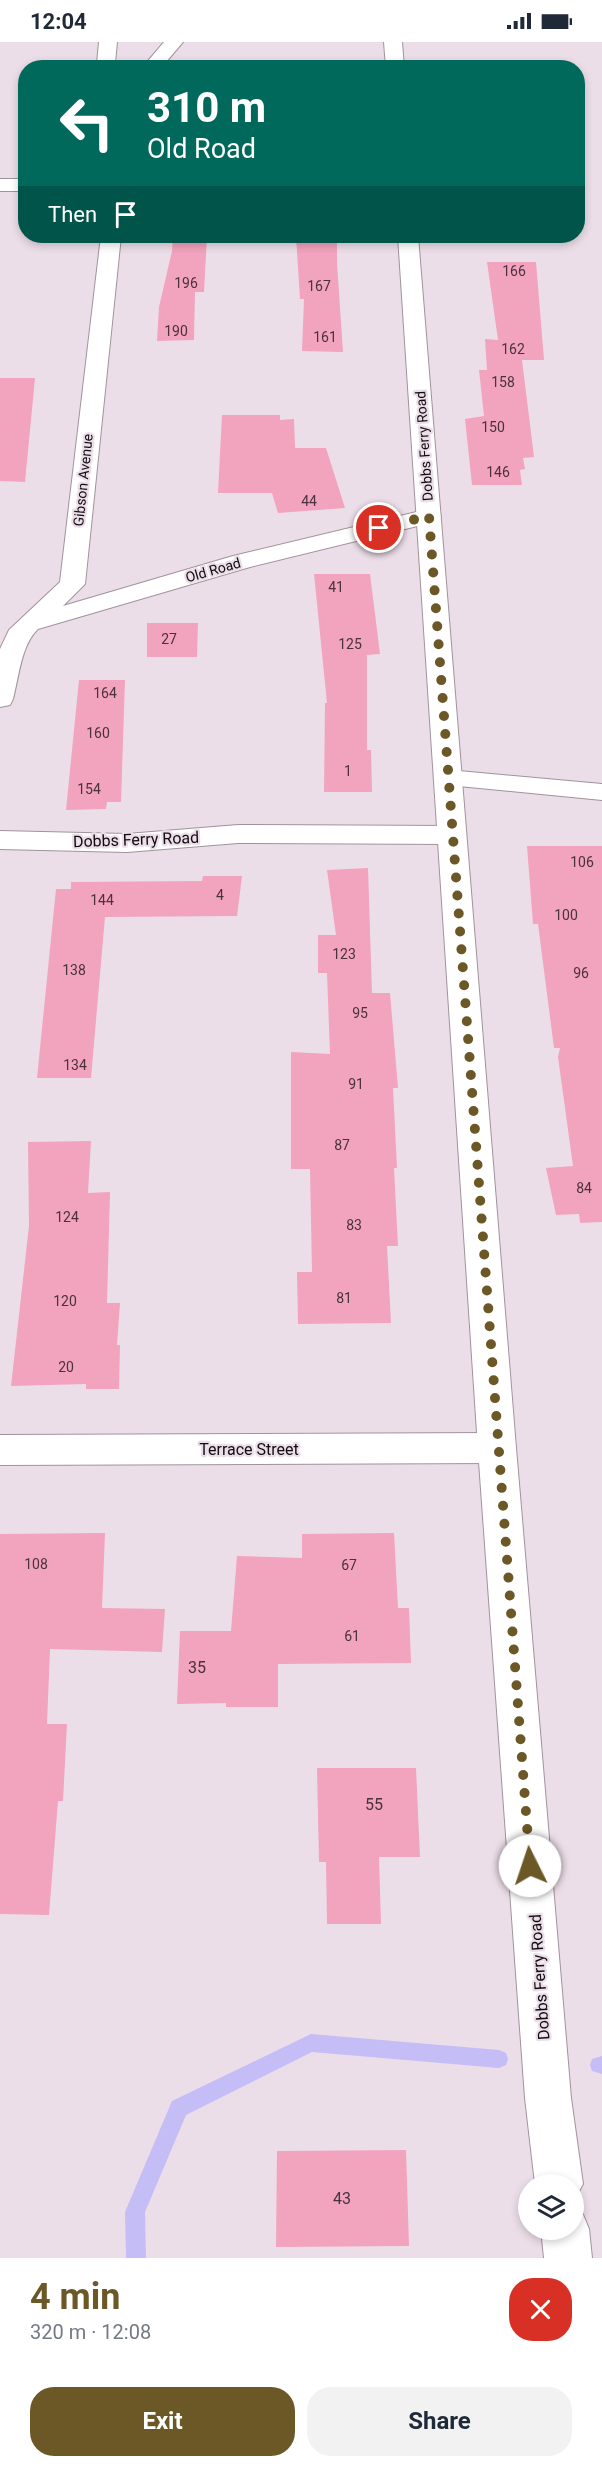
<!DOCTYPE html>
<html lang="en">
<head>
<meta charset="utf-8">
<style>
	:root { --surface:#fff; --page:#f2f2f3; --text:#1f2937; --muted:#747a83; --accent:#6c5726 }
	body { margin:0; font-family:Roboto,sans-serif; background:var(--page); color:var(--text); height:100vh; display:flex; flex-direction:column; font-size:22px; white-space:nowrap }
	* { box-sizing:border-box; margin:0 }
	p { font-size:20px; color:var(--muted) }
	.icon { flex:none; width:33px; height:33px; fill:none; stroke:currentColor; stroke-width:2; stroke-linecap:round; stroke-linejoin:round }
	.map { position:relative; height:2216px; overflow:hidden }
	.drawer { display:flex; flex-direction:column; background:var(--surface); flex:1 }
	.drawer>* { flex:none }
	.guide { position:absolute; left:18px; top:18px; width:567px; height:183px; border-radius:24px; box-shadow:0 3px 9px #0003; background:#00695c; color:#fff; overflow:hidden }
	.controls { position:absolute; left:518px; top:2132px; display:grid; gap:12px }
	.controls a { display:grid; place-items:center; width:66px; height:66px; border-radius:50%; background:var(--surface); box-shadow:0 3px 9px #0003; font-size:30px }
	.pin { position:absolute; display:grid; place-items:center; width:51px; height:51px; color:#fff; margin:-26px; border:3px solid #fff; border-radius:50%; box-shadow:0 2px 6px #0007 }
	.me { position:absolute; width:66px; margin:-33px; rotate:356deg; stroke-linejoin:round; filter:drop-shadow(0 0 4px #0008) }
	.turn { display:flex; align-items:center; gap:21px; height:126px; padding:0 30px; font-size:27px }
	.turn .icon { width:78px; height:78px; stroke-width:2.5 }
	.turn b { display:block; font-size:42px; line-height:51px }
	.then { display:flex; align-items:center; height:57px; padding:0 30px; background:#0003; gap:12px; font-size:22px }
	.round { display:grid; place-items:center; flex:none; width:63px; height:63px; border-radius:24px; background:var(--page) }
	.head { display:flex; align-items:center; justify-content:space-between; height:102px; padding:0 30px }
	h1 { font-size:36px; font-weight:700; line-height:45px; color:var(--accent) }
	.cta { display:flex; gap:12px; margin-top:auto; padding:12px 30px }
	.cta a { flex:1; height:69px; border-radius:24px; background:var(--accent); color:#fff; font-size:24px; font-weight:700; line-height:69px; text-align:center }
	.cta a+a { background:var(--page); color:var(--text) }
	.status { display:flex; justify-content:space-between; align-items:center; height:42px; padding:0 30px; background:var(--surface); direction:ltr }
	.status svg { height:16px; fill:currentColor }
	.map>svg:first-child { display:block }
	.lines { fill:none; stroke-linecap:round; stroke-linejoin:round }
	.stream { fill:#c4bdf6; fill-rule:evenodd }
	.building { fill:#f2a3be }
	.minor-casing { stroke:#a0939c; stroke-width:2 }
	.major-casing { stroke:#a0939c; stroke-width:2 }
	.minor { fill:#fff; fill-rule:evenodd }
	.major { fill:#fff; fill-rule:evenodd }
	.route { stroke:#6c5726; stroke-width:10; stroke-dasharray:0 18 }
	.labels { text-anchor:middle; stroke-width:4.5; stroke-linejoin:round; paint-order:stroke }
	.number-label { font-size:14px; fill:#49323c }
	.far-street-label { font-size:14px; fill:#110c10; stroke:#ecdee8 }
	.street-label { font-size:16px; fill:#110c10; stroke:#ecdee8 }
	.near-number-label { font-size:16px; fill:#49323c }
</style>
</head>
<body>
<div class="status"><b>12:04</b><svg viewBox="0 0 49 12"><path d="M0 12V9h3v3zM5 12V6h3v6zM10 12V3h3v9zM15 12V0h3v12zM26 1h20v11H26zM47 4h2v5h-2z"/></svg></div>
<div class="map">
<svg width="602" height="2216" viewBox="0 0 602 2216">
	<rect width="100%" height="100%" fill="#ecdee8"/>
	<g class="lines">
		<path class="stream" d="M 311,1992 L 499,2008 L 506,2011 L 508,2017 L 506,2023 L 499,2026 L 312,2010 L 186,2073 L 145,2170 L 146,2216 L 126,2216 L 125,2170 L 172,2059 Z
			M 602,2014 L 602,2032 L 592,2029 L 590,2023 L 592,2017 Z"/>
	</g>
	<path class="building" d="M 173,194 L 207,194 L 204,250 L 195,250 L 194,298 L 157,299 L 159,265 L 172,209 Z
		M 296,194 L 337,194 L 337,221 L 343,310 L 302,309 L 304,257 L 300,257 Z
		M 487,220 L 536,220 L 544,318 L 522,318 L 534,415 L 523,416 L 525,427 L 520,428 L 522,443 L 472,443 L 465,377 L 484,374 L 479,328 L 487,328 L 485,297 L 498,298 Z
		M 0,336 L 35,336 L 25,440 L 0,439 Z
		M 222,373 L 280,373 L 280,378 L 294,377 L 295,406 L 326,406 L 345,466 L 278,471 L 272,451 L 218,451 Z
		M 314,532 L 370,532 L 380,612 L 367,613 L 367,708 L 371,708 L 372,750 L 324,750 L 325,661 L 327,661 Z
		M 147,581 L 198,581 L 197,615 L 147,615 Z
		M 79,638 L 125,638 L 121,760 L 107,760 L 106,767 L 66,768 Z
		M 527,804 L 602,804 L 602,1180 L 580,1181 L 579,1172 L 556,1173 L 546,1126 L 573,1124 L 558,1015 L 560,1006 L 554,1006 L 538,882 L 533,882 Z
		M 368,826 L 372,951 L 390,951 L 398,1046 L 393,1046 L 397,1126 L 394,1126 L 398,1204 L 387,1204 L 391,1281 L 298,1282 L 297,1230 L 312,1230 L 310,1127 L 291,1127 L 291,1010 L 330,1012 L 327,931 L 318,931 L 318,893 L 336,893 L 327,828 Z
		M 203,834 L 242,834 L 237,874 L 105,875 L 91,1036 L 37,1036 L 56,847 L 71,847 L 71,840 L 202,839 Z
		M 91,1099 L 88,1151 L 110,1150 L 107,1261 L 120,1261 L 117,1303 L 120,1303 L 119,1347 L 86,1347 L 86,1342 L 11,1344 L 29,1184 L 28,1100 Z
		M 105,1491 L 102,1566 L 165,1567 L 162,1610 L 50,1607 L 47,1682 L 67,1682 L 63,1759 L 58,1759 L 49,1873 L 0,1872 L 0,1492 Z
		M 394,1491 L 398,1566 L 409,1566 L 411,1621 L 278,1622 L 278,1665 L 226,1665 L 226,1661 L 177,1662 L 180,1589 L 231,1589 L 237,1514 L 302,1516 L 302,1492 Z
		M 317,1726 L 416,1726 L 420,1815 L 379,1815 L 381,1882 L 327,1882 L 326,1820 L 319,1820 Z
		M 406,2108 L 409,2204 L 276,2205 L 277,2109 Z"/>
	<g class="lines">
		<g class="minor-casing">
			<path id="minor" d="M 99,0 L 117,0 L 115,21 L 112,25 L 102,26 L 97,21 Z
				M 164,0 L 183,0 L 161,26 L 142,26 Z
				M 0,137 L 26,137 L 26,149 L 0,149 Z
				M 101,194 L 121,194 L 85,542 L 63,564 L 233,514 L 429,467 L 438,469 L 441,474 L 438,479 L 250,525 L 38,587 C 21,603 19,635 13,657 L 10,663 L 0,665 L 0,607 L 9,588 L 60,540 Z
				M 448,728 L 602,742 L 602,758 L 438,742 L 434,736 L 438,730 Z
				M 238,783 L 452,784 L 462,787 L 466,793 L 462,799 L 452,802 L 238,801 L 127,810 L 0,807 L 0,789 L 127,792 Z
				M 497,1391 L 510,1396 L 516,1406 L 510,1416 L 497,1421 L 0,1423 L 0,1393 Z"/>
		</g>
		<g class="major-casing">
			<path id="major" d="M 384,0 L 402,0 L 404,26 L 386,26 Z
				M 398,194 L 418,194 L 516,1406 L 571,2056 L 583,2142 L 573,2160 L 573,2142 L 535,2142 L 525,2056 L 478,1406 Z
				M 573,2167 L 582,2170 L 589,2187 L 592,2216 L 544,2216 L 541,2187 L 573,2187 Z"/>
		</g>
		<use href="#minor" class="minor"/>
		<use href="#major" class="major"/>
	</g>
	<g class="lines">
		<path class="route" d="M 379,486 L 429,474 L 530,1824"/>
	</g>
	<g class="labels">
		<g class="number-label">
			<text x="514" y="234">166</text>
			<text x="186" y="246">196</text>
			<text x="319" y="249">167</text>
			<text x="176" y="294">190</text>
			<text x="325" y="300">161</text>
			<text x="513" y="312">162</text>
			<text x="503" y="345">158</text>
			<text x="493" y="390">150</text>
			<text x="498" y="435">146</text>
			<text x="309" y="464">44</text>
			<text x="336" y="550">41</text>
			<text x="169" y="602">27</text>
			<text x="350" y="607">125</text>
			<text x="105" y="656">164</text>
			<text x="98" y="696">160</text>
			<text x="348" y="734">1</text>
			<text x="89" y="752">154</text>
			<text x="582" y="825">106</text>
			<text x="220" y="858">4</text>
			<text x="102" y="863">144</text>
			<text x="566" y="878">100</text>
			<text x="344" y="917">123</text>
			<text x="74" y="933">138</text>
			<text x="581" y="936">96</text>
			<text x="360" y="976">95</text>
			<text x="75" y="1028">134</text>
			<text x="356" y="1047">91</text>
			<text x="342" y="1108">87</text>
			<text x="584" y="1151">84</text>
			<text x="67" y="1180">124</text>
			<text x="354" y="1188">83</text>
			<text x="344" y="1261">81</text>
			<text x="65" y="1264">120</text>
			<text x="66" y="1330">20</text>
			<text x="36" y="1527">108</text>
			<text x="349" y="1528">67</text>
			<text x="352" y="1599">61</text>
		</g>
		<g class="far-street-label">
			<text transform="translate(424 404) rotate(-94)" y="5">Dobbs Ferry Road</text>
			<text transform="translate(83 438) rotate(-84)" y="5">Gibson Avenue</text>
			<text transform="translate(213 528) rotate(-16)" y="5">Old Road</text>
		</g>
		<g class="street-label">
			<text transform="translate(136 797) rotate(-2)" y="6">Dobbs Ferry Road</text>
			<text x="249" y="1413">Terrace Street</text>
			<text transform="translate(539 1935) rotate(-94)" y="6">Dobbs Ferry Road</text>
		</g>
		<g class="near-number-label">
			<text x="197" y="1631">35</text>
			<text x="374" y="1768">55</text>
			<text x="342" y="2162">43</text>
		</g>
	</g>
</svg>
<div class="controls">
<a><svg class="icon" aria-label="layers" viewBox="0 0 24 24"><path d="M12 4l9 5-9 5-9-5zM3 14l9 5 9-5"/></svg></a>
</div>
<div class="pin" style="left:379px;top:486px;background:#d93025"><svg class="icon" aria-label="arrive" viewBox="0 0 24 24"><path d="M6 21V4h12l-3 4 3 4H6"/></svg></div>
<svg class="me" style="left:530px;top:1824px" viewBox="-20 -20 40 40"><circle r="19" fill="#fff"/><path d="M0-13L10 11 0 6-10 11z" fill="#6c5726"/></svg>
<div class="guide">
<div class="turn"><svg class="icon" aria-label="left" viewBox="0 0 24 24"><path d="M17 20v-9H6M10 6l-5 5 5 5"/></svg><div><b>310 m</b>Old Road</div></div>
<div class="then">Then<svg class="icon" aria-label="arrive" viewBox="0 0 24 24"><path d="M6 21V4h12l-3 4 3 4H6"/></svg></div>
</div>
</div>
<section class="drawer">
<div class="head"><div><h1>4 min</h1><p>320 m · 12:08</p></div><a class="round" style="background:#d93025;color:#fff"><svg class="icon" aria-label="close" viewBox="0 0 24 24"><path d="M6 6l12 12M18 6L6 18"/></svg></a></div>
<div class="cta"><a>Exit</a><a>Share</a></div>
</section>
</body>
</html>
